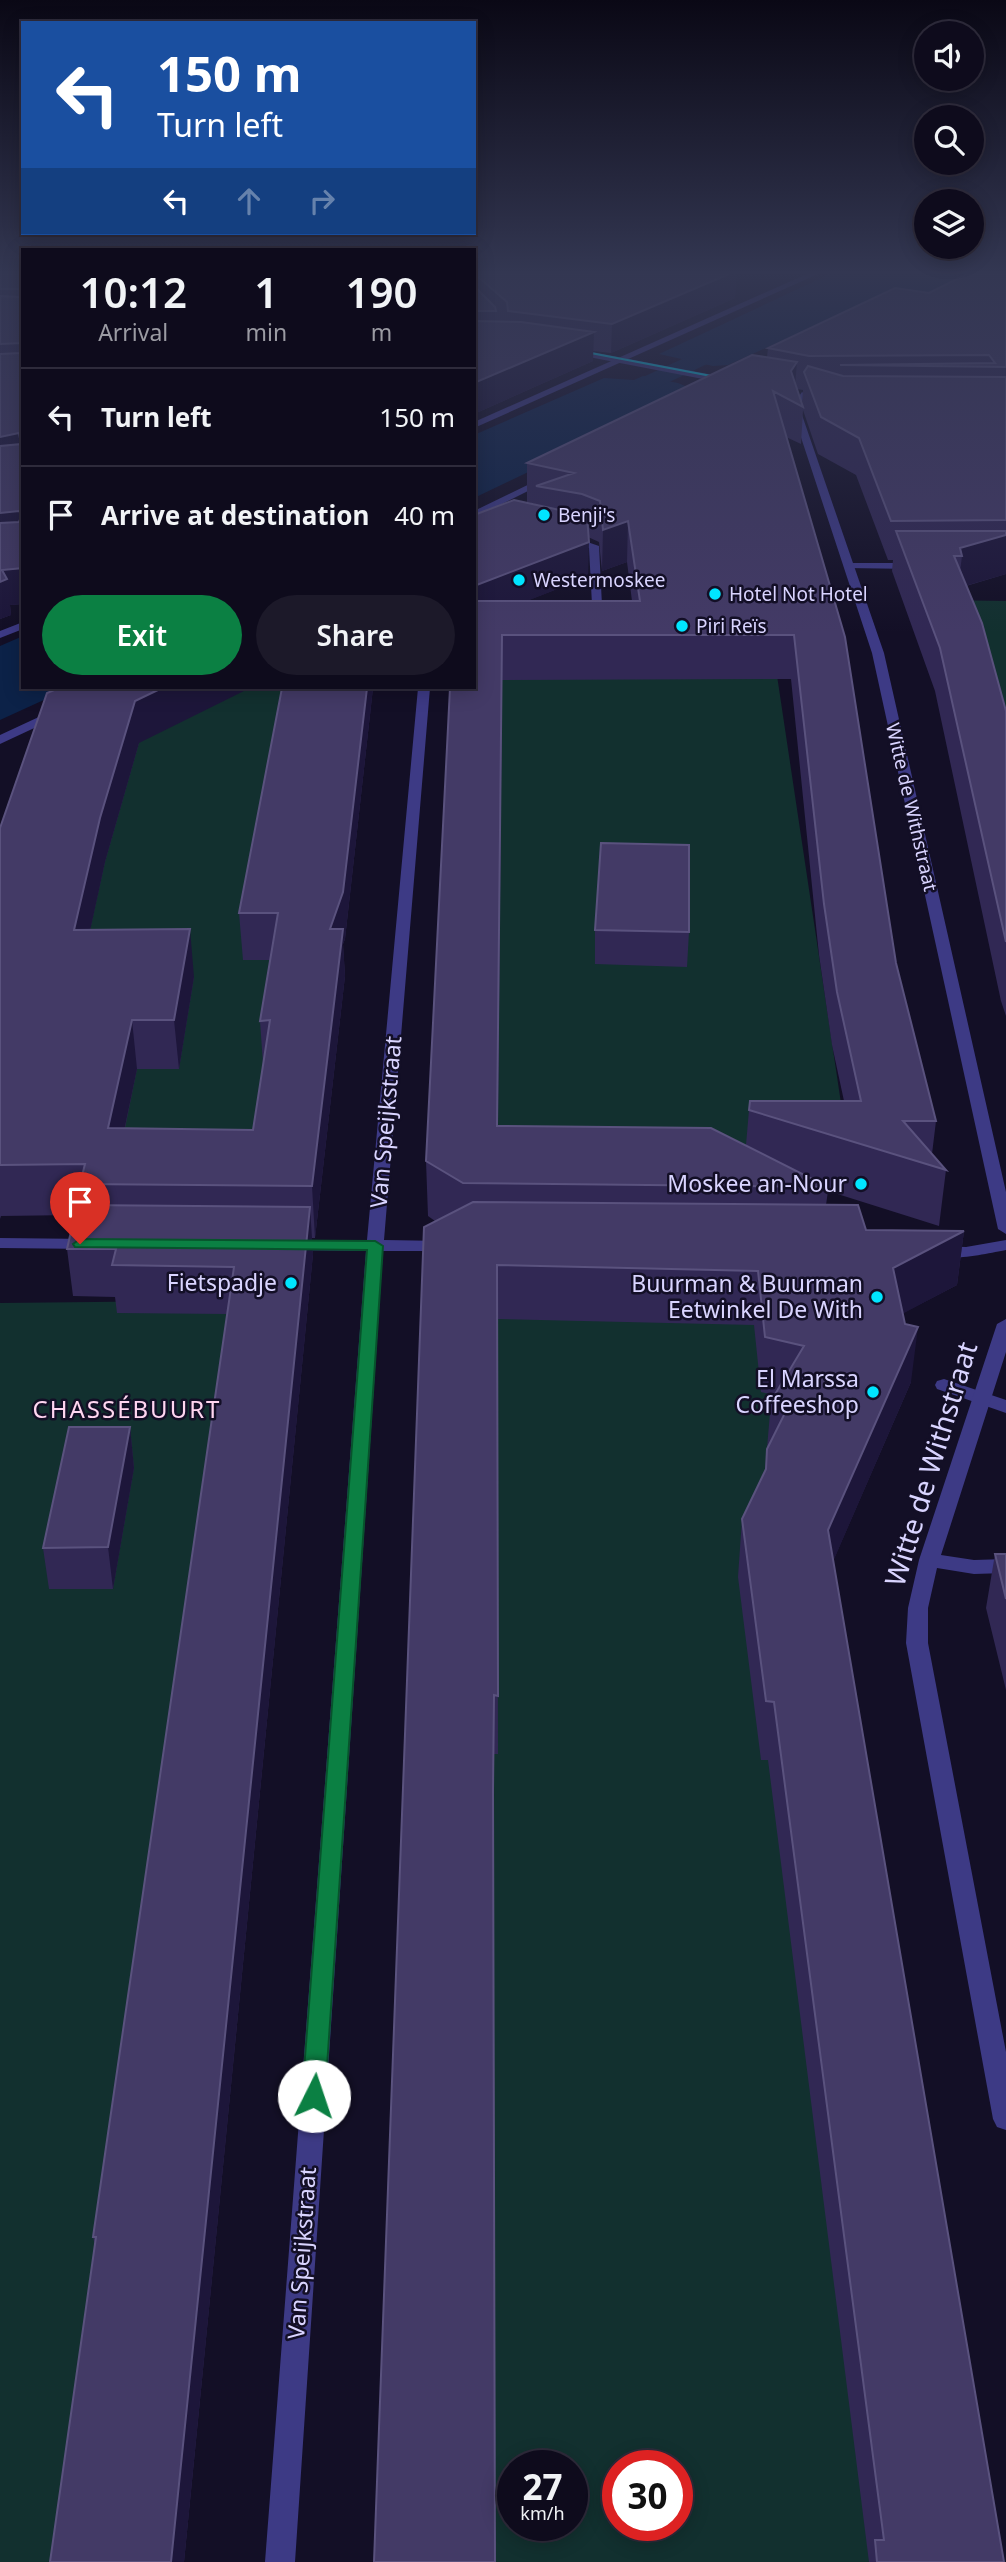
<!DOCTYPE html>
<html lang="en">
<head>
<meta charset="utf-8">
<style>
	:root { --surface:#0e0b1c; --page:#1c1929; --text:#f1f3f6; --muted:#9b9ba3; --line:#2e2b3b; --accent:#0b8043 }
	body { margin:0; font-family:"Noto Sans",sans-serif; background:var(--page); color:var(--text); height:100vh; display:flex; flex-direction:column; font-size:26px; white-space:nowrap }
	* { box-sizing:border-box; margin:0 }
	p { font-size:23px; color:var(--muted) }
	.icon { flex:none; width:38px; height:38px; fill:none; stroke:currentColor; stroke-width:2; stroke-linecap:round; stroke-linejoin:round }
	.map { position:relative; flex:1; overflow:hidden }
	.sheet { position:absolute; left:21px; top:248px; width:455px; height:441px; display:flex; flex-direction:column; background:var(--surface); border-radius:0px; box-shadow:0 4px 18px #0003,0 0 0 2px var(--line) }
	.sheet>* { flex:none }
	.hud { position:absolute; left:21px; top:21px; width:455px; height:214px; border-radius:0px; box-shadow:0 4px 18px #0003,0 0 0 2px var(--line); background:#1a4fa0; color:#fff; overflow:hidden }
	.buttons { position:absolute; left:914px; top:21px; display:grid; gap:14px }
	.buttons a { display:grid; place-items:center; width:70px; height:70px; border-radius:50%; background:var(--surface); box-shadow:0 4px 18px #0003,0 0 0 2px var(--line); font-size:35px }
	.speed { position:absolute; left:497px; top:2450px; display:flex; gap:14px; font-size:35px; font-weight:700; text-align:center }
	.speed>* { display:grid; place-content:center; width:91px; height:91px; border-radius:50%; background:var(--surface); box-shadow:0 4px 18px #0003,0 0 0 2px var(--line); line-height:1 }
	.speed small { font-size:18px; font-weight:400 }
	.speed .limit { border:10px solid #d22; background:#fff; color:#111 }
	.pin { position:absolute; display:grid; place-items:center; width:60px; height:60px; color:#fff; margin:-72px -30px; border-radius:50% 50% 50% 0; rotate:-45deg; box-shadow:0 0 7px #0007 }
	.pin .icon { rotate:45deg }
	.me { position:absolute; width:77px; margin:-38px; rotate:4deg; stroke-linejoin:round; filter:drop-shadow(0 0 5px #0008) }
	.turn { display:flex; align-items:center; gap:24px; height:147px; padding:0 21px; font-size:32px }
	.turn .icon { width:91px; height:91px; stroke-width:2.5 }
	.turn b { display:block; font-size:49px; line-height:60px }
	.lanes { display:flex; align-items:center; height:66px; padding:0 21px; background:#0003; justify-content:center; gap:35px; direction:ltr }
	.lanes .off { opacity:.35 }
	.eta { display:flex; justify-content:space-evenly; align-items:center; height:119px; text-align:center }
	.eta b { font-size:42px; font-weight:600; line-height:49px }
	.primary-button { display:flex; gap:14px; margin-top:auto; padding:14px 21px }
	.primary-button a { flex:1; height:80px; border-radius:42px; background:var(--accent); color:#fff; font-size:28px; font-weight:600; line-height:80px; text-align:center }
	.primary-button a+a { background:var(--page); color:var(--text) }
	ul { padding:0; list-style:none }
	li { display:flex; align-items:center; gap:21px; height:98px; padding:0 21px; border-top:2px solid var(--line) }
	li div { flex:1 }
	li b { display:block; font-size:26px }
	li em { font-style:normal }
	.map>svg:first-child { display:block }
	.green { fill:#12302f; fill-rule:evenodd }
	.water { fill:#0c2248 }
	.lines { fill:none; stroke-linecap:round; stroke-linejoin:round }
	.canal { fill:#0c2248; fill-rule:evenodd }
	.pedestrian { fill:#3d3a85; fill-rule:evenodd }
	.minor { fill:#3d3a85; fill-rule:evenodd }
	.tertiary { fill:#3d3a85; fill-rule:evenodd }
	.tram { stroke:#00e5ff; stroke-width:2 }
	.wall { fill:#312854; fill-rule:evenodd }
	.shaded-wall { fill:#1d163a }
	.building { fill:#433a66; stroke:#5a527e; stroke-width:2 }
	.route { fill:#0b8043; stroke:#07532c; stroke-width:2 }
	.poi-dot { fill:#00e5ff; stroke:#130f26; stroke-width:2.5 }
	.labels { text-anchor:middle; stroke-width:5; stroke-linejoin:round; paint-order:stroke }
	.far-poi-label { font-size:19px; fill:#d9d4ff; stroke:#130f26; text-anchor:start }
	.far-street-label { font-size:19px; fill:#d9d4ff; stroke:#130f26 }
	.street-label { font-size:23px; fill:#d9d4ff; stroke:#130f26 }
	.poi-label { font-size:23px; fill:#d9d4ff; stroke:#130f26; text-anchor:end }
	.neighbourhood-label { font-size:24px; letter-spacing:2px; fill:#ffd6f0; stroke:#130f26 }
	.near-street-label { font-size:28px; fill:#d9d4ff; stroke:#130f26 }
</style>
</head>
<body>
<div class="map">
<svg width="1006" height="2562" viewBox="0 0 1006 2562">
	<rect width="100%" height="100%" fill="#130f26"/>
	<path class="green" d="M 738,415 L 854,1190 L 477,1207 L 481,669 L 674,651 Z
		M 937,600 L 1006,601 L 1006,843 Z
		M 201,688 L 328,688 L 267,1173 L 0,1173 L 90,738 Z
		M 285,1300 L 120,2562 L 0,2562 L 0,1303 Z
		M 856,1304 L 770,1537 L 902,2562 L 468,2562 L 475,1312 ZM 513,2466 L 572,2466 L 572,2525 L 513,2525 ZM 618,2466 L 677,2466 L 677,2525 L 618,2525 Z"/>
	<path class="water" d="M 830,274 L 952,274 L 970,292 L 828,320 L 728,365 L 713,366 L 659,354 Z
		M 643,376 L 678,383 L 697,391 L 474,498 L 474,435 L 604,378 L 634,380 Z
		M 23,636 L 23,688 L 70,688 L 0,720 L 0,646 Z"/>
	<g class="lines">
		<path class="canal" d="M 749,328 L 757,330 L 760,335 L 757,340 L 607,412 L 589,412 L 586,407 L 589,402 Z"/>
		<path class="pedestrian" d="M 567,535 L 599,546 L 603,625 L 593,623 L 589,548 L 563,540 L 562,538 Z
			M 850,563 L 915,563 L 920,566 L 915,569 L 846,568 L 845,566 Z
			M 944,1379 L 1006,1400 L 1006,1413 L 937,1389 L 935,1385 L 937,1381 Z"/>
		<path class="minor" d="M 807,274 L 818,274 L 474,428 L 474,422 Z
			M 802,392 L 806,395 L 799,407 L 802,415 L 884,653 L 1006,1192 L 1006,1234 L 998,1229 L 872,653 L 791,407 Z
			M 544,477 L 552,479 L 474,518 L 474,511 Z
			M 23,622 L 23,629 L 0,638 L 0,631 Z
			M 418,688 L 430,688 L 384,1240 L 444,1241 L 453,1246 L 444,1251 L 383,1251 L 295,2562 L 265,2562 L 366,1251 L 290,1250 L 281,1245 L 290,1240 L 367,1240 Z
			M 56,709 L 62,713 L 60,716 L 0,744 L 0,735 Z
			M 0,1238 L 91,1239 L 100,1244 L 91,1249 L 0,1248 Z
			M 1006,1240 L 1006,1250 C 988,1253 942,1265 929,1251 L 938,1246 L 966,1247 Z
			M 1006,1319 L 1006,1352 L 941,1555 L 974,1560 L 1006,1559 L 1006,1573 L 974,1574 L 937,1568 L 928,1608 L 928,1643 L 1006,2052 L 1006,2130 L 997,2127 L 993,2119 L 906,1643 L 908,1608 L 919,1560 L 997,1324 Z"/>
		<path class="tertiary" d="M 571,348 L 729,378 L 733,381 L 729,384 L 568,353 Z"/>
		<path class="tram" d="M 575,350 L 727,379"/>
	</g>
	<path class="wall" d="M 0,274 L 23,274 L 23,604 L 10,605 L 11,615 L 0,619 Z
		M 474,274 L 736,274 L 735,298 L 611,353 L 593,351 L 593,361 L 474,414 Z
		M 1006,274 L 1006,574 L 966,586 L 1006,711 L 1006,1016 L 1001,1001 L 935,691 L 892,571 L 893,560 L 888,560 L 856,475 L 818,454 L 803,410 L 801,444 L 786,437 L 896,963 L 936,1121 L 932,1154 L 946,1170 L 939,1226 L 828,1191 L 826,1205 L 866,1230 L 964,1231 L 957,1285 L 903,1313 L 911,1382 L 833,1561 L 1004,2562 L 869,2562 L 768,1760 L 761,1760 L 738,1577 L 742,1519 L 765,1472 L 771,1401 L 774,1395 L 761,1392 L 754,1325 L 497,1319 L 498,1754 L 494,1754 L 493,1850 L 435,1221 L 428,1216 L 426,1161 L 450,688 L 535,505 L 535,504 L 527,502 L 527,463 L 767,357 L 768,348 L 929,293 ZM 797,389 L 803,390 L 802,404 ZM 588,537 L 599,542 L 602,571 L 627,562 L 632,601 L 526,601 L 588,577 ZM 791,679 L 819,955 L 832,1045 L 844,1101 L 749,1110 L 746,1145 L 498,1126 L 502,680 Z
		M 282,688 L 373,688 L 345,939 L 343,944 L 345,976 L 315,1238 L 312,1238 L 313,1254 L 184,2562 L 50,2562 L 95,2246 L 93,2237 L 227,1314 L 117,1313 L 115,1297 L 73,1296 L 67,1249 L 75,1215 L 1,1216 L 0,1219 L 0,828 L 139,743 L 105,862 L 90,930 L 194,977 L 179,1069 L 137,1069 L 125,1128 L 253,1130 L 263,1064 L 260,1021 L 270,960 L 243,960 L 239,913 Z
		M 595,930 L 689,932 L 687,967 L 595,964 Z
		M 130,1427 L 134,1468 L 113,1589 L 49,1589 L 43,1548 Z
		M 995,1554 L 1006,1554 L 1006,1690 L 986,1608 Z"/>
	<path class="shaded-wall" d="M 729,274 L 736,274 L 735,298 L 611,353 L 612,324 Z
		M 594,332 L 593,361 L 474,414 L 474,383 Z
		M 797,362 L 794,398 L 791,371 Z
		M 19,433 L 23,465 L 0,470 L 0,437 Z
		M 19,511 L 23,545 L 0,547 L 0,513 Z
		M 628,521 L 627,562 L 602,571 L 603,530 Z
		M 1006,535 L 1006,574 L 958,588 L 962,556 L 960,548 Z
		M 589,542 L 588,577 L 474,622 L 474,586 Z
		M 23,568 L 23,604 L 10,605 L 11,615 L 0,619 L 0,582 L 2,570 Z
		M 502,680 L 497,1181 L 497,1126 Z
		M 162,688 L 250,688 L 139,743 L 105,862 L 80,977 L 74,930 L 100,818 L 135,701 Z
		M 367,688 L 373,688 L 345,939 L 343,944 L 345,976 L 315,1238 L 312,1186 L 330,929 Z
		M 190,929 L 194,977 L 179,1069 L 174,1020 Z
		M 132,1020 L 137,1069 L 114,1179 L 108,1128 Z
		M 310,1207 L 313,1254 L 184,2562 L 171,2562 Z
		M 964,1231 L 957,1285 L 887,1322 L 893,1268 Z
		M 918,1327 L 911,1382 L 822,1587 L 828,1530 Z
		M 130,1427 L 134,1468 L 113,1589 L 108,1547 Z"/>
	<path class="building" d="M 0,274 L 23,274 L 23,568 L 2,570 L 7,579 L 0,582 L 0,523 L 19,522 L 22,514 L 19,511 L 0,513 L 0,446 L 21,444 L 19,433 L 0,437 L 0,354 L 20,353 L 22,343 L 0,344 L 0,296 L 20,297 L 22,289 L 0,289 Z
		M 475,274 L 729,274 L 612,324 L 508,311 L 507,302 Z
		M 967,274 L 1006,274 L 1006,367 L 843,365 L 840,365 L 995,363 L 989,355 L 809,356 L 768,348 L 895,288 L 929,293 Z
		M 474,286 L 495,307 L 496,311 L 474,311 Z
		M 474,321 L 521,322 L 594,332 L 474,383 Z
		M 752,355 L 797,362 L 791,371 L 803,407 L 773,391 L 845,637 L 896,963 L 936,1121 L 903,1121 L 946,1170 L 749,1110 L 750,1101 L 861,1101 L 837,992 L 824,904 L 794,635 L 502,635 L 497,1126 L 711,1128 L 828,1187 L 463,1183 L 426,1161 L 450,688 L 474,688 L 474,601 L 640,601 L 628,521 L 603,530 L 600,501 L 582,494 L 536,486 L 574,473 L 527,463 Z
		M 808,366 L 843,376 L 1006,377 L 1006,520 L 891,521 L 859,438 L 821,417 L 804,372 Z
		M 514,500 L 587,516 L 589,542 L 474,586 L 474,515 Z
		M 896,531 L 1006,531 L 1006,535 L 960,548 L 962,556 L 954,556 L 982,623 L 1006,711 L 1006,942 L 940,648 Z
		M 59,688 L 162,688 L 135,701 L 100,818 L 74,930 L 190,929 L 174,1020 L 132,1020 L 108,1128 L 253,1130 L 270,1020 L 260,1021 L 278,913 L 239,913 L 282,688 L 367,688 L 343,892 L 330,929 L 343,929 L 312,1186 L 80,1184 L 85,1164 L 0,1165 L 0,828 L 47,693 Z
		M 601,843 L 689,845 L 689,932 L 595,930 Z
		M 473,1202 L 858,1205 L 866,1230 L 964,1231 L 893,1268 L 905,1324 L 918,1327 L 828,1530 L 1004,2562 L 877,2562 L 875,2540 L 884,2540 L 774,1702 L 766,1701 L 742,1519 L 766,1469 L 767,1449 L 789,1405 L 771,1401 L 804,1346 L 765,1337 L 758,1271 L 497,1265 L 498,1696 L 494,1695 L 493,1791 L 495,2562 L 374,2562 L 424,1227 Z
		M 77,1205 L 310,1207 L 171,2562 L 50,2562 L 96,2237 L 93,2237 L 104,2161 L 234,1267 L 112,1265 L 116,1249 L 67,1249 Z
		M 69,1427 L 130,1427 L 108,1547 L 43,1548 Z
		M 995,1554 L 1006,1554 L 1006,1599 Z"/>
	<linearGradient id="sky" x2="0" y2="1"><stop stop-color="#0a0815"/><stop offset="0.43" stop-color="#333752"/><stop offset="1" stop-color="#333752" stop-opacity="0"/></linearGradient>
	<rect width="1006" height="633" fill="url(#sky)"/>
	<path class="route" d="M 80,1239 L 375,1241 L 383,1246 L 325,2096 L 322,2103 L 314,2106 L 305,2103 L 302,2096 L 367,1250 L 75,1247 L 73,1244 Z"/>
	<g class="poi-dot">
		<circle cx="544" cy="515" r="7"/>
		<circle cx="519" cy="580" r="7"/>
		<circle cx="715" cy="594" r="7"/>
		<circle cx="682" cy="626" r="7"/>
		<circle cx="861" cy="1184" r="7"/>
		<circle cx="291" cy="1283" r="7"/>
		<circle cx="877" cy="1297" r="7"/>
		<circle cx="873" cy="1392" r="7"/>
	</g>
	<g class="labels">
		<g class="far-poi-label">
			<text x="558" y="522">Benji's</text>
			<text x="533" y="587">Westermoskee</text>
			<text x="729" y="601">Hotel Not Hotel</text>
			<text x="696" y="633">Piri Reïs</text>
		</g>
		<g class="far-street-label">
			<text transform="translate(912 807) rotate(77)" y="7">Witte de Withstraat</text>
		</g>
		<g class="street-label">
			<text transform="translate(386 1122) rotate(-85)" y="8">Van Speijkstraat</text>
			<text transform="translate(302 2253) rotate(-86)" y="8">Van Speijkstraat</text>
		</g>
		<g class="poi-label">
			<text x="847" y="1192">Moskee an-Nour</text>
			<text x="277" y="1291">Fietspadje</text>
			<text x="863" y="1292">Buurman &amp; Buurman<tspan x="863" dy="26">Eetwinkel De With</tspan></text>
			<text x="859" y="1387">El Marssa<tspan x="859" dy="26">Coffeeshop</tspan></text>
		</g>
		<g class="neighbourhood-label">
			<text x="127" y="1418">CHASSÉBUURT</text>
		</g>
		<g class="near-street-label">
			<text transform="translate(931 1464) rotate(-73)" y="10">Witte de Withstraat</text>
		</g>
	</g>
</svg>
<div class="buttons">
<a><svg class="icon" aria-label="sound" viewBox="0 0 24 24"><path d="M4 9h4l5-4v14l-5-4H4zM17 9q2 3 0 6"/></svg></a>
<a><svg class="icon" aria-label="search" viewBox="0 0 24 24"><circle cx="10" cy="10" r="6"/><path d="M15 15l6 6"/></svg></a>
<a><svg class="icon" aria-label="layers" viewBox="0 0 24 24"><path d="M12 4l9 5-9 5-9-5zM3 14l9 5 9-5"/></svg></a>
</div>
<div class="speed"><div>27<small>km/h</small></div><div class="limit">30</div></div>
<div class="pin" style="left:80px;top:1244px;background:#d93025"><svg class="icon" aria-label="arrive" viewBox="0 0 24 24"><path d="M6 21V4h12l-3 4 3 4H6"/></svg></div>
<svg class="me" style="left:314px;top:2096px" viewBox="-20 -20 40 40"><circle r="19" fill="#fff"/><path d="M0-13L10 11 0 6-10 11z" fill="#0b8043"/></svg>
<div class="hud">
<div class="turn"><svg class="icon" aria-label="left" viewBox="0 0 24 24"><path d="M17 20v-9H6M10 6l-5 5 5 5"/></svg><div><b>150 m</b>Turn left</div></div>
<div class="lanes"><svg class="icon" aria-label="left" viewBox="0 0 24 24"><path d="M17 20v-9H6M10 6l-5 5 5 5"/></svg><svg class="icon off" aria-label="ahead" viewBox="0 0 24 24"><path d="M12 20V5M6 11l6-6 6 6"/></svg><svg class="icon off" aria-label="right" viewBox="0 0 24 24"><path d="M7 20v-9h11M14 6l5 5-5 5"/></svg></div>
</div>
<section class="sheet">
<div class="eta">
<div><b>10:12</b><p>Arrival</p></div>
<div><b>1</b><p>min</p></div>
<div><b>190</b><p>m</p></div>
</div>
<ul>
<li><svg class="icon" aria-label="left" viewBox="0 0 24 24"><path d="M17 20v-9H6M10 6l-5 5 5 5"/></svg><div><b>Turn left</b></div><em>150 m</em></li>
<li><svg class="icon" aria-label="arrive" viewBox="0 0 24 24"><path d="M6 21V4h12l-3 4 3 4H6"/></svg><div><b>Arrive at destination</b></div><em>40 m</em></li>
</ul>
<div class="primary-button"><a>Exit</a><a>Share</a></div>
</section>
</div>
</body>
</html>
